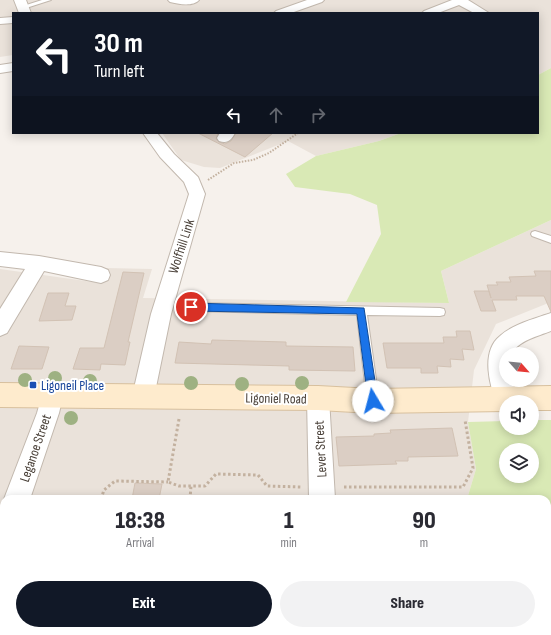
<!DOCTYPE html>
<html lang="en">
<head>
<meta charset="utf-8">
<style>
	:root { --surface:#fff; --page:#f2f2f3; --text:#2b2b33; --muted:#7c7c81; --accent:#111827 }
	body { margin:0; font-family:"Sofia Sans Condensed",sans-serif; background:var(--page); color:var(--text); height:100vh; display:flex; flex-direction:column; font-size:15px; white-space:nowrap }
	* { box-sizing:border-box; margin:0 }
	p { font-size:13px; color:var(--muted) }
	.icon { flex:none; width:22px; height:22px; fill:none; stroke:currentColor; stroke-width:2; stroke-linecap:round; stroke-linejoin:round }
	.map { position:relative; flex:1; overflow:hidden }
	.side { position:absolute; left:0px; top:495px; width:551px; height:140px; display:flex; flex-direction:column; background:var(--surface); border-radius:12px 12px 0 0; box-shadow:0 2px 10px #0003 }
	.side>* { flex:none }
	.hud { position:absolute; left:12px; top:12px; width:527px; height:122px; border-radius:0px; box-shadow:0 2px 10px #0003; background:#111827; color:#fff; overflow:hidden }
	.needle { width:26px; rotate:117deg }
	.fabs { position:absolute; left:499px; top:347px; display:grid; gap:8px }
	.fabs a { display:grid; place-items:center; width:40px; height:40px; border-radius:50%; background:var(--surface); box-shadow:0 2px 10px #0003; font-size:20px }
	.pin { position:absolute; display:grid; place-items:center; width:34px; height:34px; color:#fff; margin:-17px; border:2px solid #fff; border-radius:50%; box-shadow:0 1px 4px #0007 }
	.me { position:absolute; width:44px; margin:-22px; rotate:352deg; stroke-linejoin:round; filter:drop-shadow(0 0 3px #0008) }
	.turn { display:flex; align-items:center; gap:14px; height:84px; padding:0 16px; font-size:18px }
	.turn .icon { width:52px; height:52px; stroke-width:2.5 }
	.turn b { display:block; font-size:28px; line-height:34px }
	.lanes { display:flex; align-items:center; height:38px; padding:0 16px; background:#0003; justify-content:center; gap:20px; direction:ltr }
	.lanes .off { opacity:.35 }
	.eta { display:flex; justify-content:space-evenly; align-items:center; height:68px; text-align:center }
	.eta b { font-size:24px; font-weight:800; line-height:28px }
	.action { display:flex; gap:8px; margin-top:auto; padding:8px 16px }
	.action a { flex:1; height:46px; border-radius:24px; background:var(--accent); color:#fff; font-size:16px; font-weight:800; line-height:46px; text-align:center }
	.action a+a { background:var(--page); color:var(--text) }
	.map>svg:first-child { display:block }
	.residential { fill:#eae2da }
	.green { fill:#d9e9b5; fill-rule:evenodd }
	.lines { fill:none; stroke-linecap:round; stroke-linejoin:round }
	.stream { fill:#a9def1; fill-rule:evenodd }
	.building { fill:#dbcec4; stroke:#d2c2b4 }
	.lane-casing { stroke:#c2b8ae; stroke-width:2 }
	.street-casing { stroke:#c2b8ae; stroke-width:2 }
	.secondary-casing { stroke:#d8c09e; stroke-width:2 }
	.path-far1 { stroke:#c3b19f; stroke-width:2; stroke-dasharray:1.5 1.5; stroke-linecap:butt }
	.path { stroke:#c3b19f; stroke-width:3; stroke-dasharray:2.5 2.5; stroke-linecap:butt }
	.lane { fill:#fff; fill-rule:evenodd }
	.street { fill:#fff; fill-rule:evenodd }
	.secondary { fill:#feebcd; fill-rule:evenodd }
	.tree { fill:#9eb182 }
	.route { fill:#1a73e8; stroke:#114b97 }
	.transit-dot { fill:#1a4fb4; stroke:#fff; stroke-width:1.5 }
	.labels { text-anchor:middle; stroke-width:4; stroke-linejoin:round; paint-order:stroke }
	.street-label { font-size:14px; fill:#4a4139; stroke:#fff }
	.transit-label { font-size:14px; fill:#164399; stroke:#fff; text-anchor:start }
</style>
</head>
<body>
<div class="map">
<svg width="551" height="635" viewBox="0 0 551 635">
	<rect width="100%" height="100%" fill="#f6f1ec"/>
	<path class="residential" d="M 0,0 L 551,0 L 551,68 L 538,75 L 538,13 L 102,13 L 95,12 L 95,13 L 13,13 L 13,55 L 0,57 Z
		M 162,133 L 401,133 L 379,141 L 316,156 L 288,141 L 220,168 L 204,167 L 181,160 Z
		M 551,220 L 551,302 L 496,324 L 474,370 L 468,422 L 476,469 L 467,499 L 4,499 L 4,631 L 68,631 L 68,635 L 0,635 L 0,269 L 100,283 L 106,268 L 152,269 L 143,298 L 449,303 L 441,271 Z"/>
	<path class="green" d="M 551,68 L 551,220 L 441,271 L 449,303 L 346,302 L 381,234 L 377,205 L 350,194 L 295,187 L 286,174 L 316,156 L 379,141 L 401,133 L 538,133 L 538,75 Z
		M 532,420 L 551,420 L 551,635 L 68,635 L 68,631 L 547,631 L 547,499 L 467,499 L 476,469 L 468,422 L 506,421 L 506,428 L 532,428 ZM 506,450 L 532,450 L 532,476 L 506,476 Z"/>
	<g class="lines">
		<path class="stream" d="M 551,524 L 551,533 L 547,536 L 547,527 Z
			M 428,631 L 438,631 L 436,635 L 426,635 Z"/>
	</g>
	<path class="building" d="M 198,133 L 218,133 L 216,139 L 219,142 L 225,144 L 231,141 L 236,133 L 273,133 L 245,157 Z
		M 534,271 L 551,271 L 551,312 L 544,296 L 516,296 L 517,300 L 492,300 L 496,311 L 481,311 L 474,291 L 489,291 L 491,298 L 487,285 L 498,285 L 496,282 L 511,282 L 509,277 L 536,276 Z
		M 123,272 L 144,273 L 128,342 L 130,342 L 125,365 L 101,364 L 100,370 L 73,369 L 80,348 L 104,348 Z
		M 48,293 L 69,293 L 65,306 L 76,306 L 72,320 L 39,321 Z
		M 456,331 L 470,331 L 474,350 L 462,349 L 464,360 L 450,359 L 451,367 L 437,366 L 438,373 L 421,373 L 421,368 L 387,368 L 383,343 L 444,343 L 443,337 L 457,337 Z
		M 212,340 L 286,342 L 286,346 L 353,347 L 355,371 L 289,370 L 289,366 L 175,363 L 179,342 L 211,344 Z
		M 19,346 L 49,347 L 42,369 L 11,369 Z
		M 452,428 L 458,456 L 408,457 L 408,461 L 395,461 L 397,464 L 339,466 L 336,437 L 374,436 L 374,434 L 391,433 L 390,430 Z
		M 135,483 L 162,484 L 159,499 L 132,499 Z"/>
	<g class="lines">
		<g class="lane-casing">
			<path id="lane" d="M 42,0 L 51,0 L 23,9 L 20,7 Z
				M 535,231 L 551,236 L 551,243 L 532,236 L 531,234 L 532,232 Z
				M 191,303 L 440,308 L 444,309 L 445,312 L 444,315 L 440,316 L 367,315 L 379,401 L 377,405 L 373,406 L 369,405 L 367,401 L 357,315 L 191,311 L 188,310 L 186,307 L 188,304 Z"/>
		</g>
		<g class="street-casing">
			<path id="street" d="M 14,0 L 26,0 L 31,13 L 19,13 Z
				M 168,0 L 199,0 C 193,7 178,4 170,2 Z
				M 307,0 L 324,0 L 322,2 L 291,13 L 274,13 L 276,11 Z
				M 452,0 L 468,0 L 489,13 L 474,13 L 459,5 L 438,13 L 422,13 L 424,11 Z
				M 13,17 L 13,23 L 0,24 L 0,18 Z
				M 13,63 L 13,71 L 0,73 L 0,65 Z
				M 143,133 L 157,133 L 174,154 L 198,177 L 205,194 L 171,314 L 154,397 L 151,405 L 143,408 L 135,405 L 132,397 L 151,314 L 189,194 L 184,182 L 160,157 Z
				M 220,133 L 235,133 C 231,140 228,144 219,141 L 217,138 Z
				M 0,252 L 39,256 L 101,267 L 108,270 L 110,275 L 108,280 L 101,283 L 44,271 L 7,333 L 0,336 L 0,309 L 25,269 L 0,266 Z
				M 551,313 L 551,331 C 538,336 518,341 511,354 L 506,354 L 506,380 L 512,380 L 517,399 L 516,402 L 506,402 L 506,410 L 498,407 C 490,387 480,352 500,336 C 513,324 534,319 551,313 Z
				M 52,385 L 60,388 L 63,396 L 59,413 L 30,499 L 4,499 L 37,413 L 44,388 Z
				M 318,387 L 326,390 L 329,398 L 335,499 L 309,499 L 307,398 L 310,390 Z
				M 4,530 L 4,569 L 0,570 L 0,531 Z"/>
		</g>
		<g class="secondary-casing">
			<path id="secondary" d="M 0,383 L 318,386 L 373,389 L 551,386 L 551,410 L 532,410 L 532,402 L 506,402 L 506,411 L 373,413 L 318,410 L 0,407 Z"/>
		</g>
		<path class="path-far1" d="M 208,180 L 234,163 L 253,160 L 269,153 L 298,133"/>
		<path class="path" d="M 179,419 L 168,482 L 179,486 L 205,486 L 216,474 L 258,475 L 267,486 L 301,487
			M 344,487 L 463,487 L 473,468 L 465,420
			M 101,499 L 104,490 L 115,481 L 168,482
			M 190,499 L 191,486"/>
		<use href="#lane" class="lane"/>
		<use href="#street" class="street"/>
		<use href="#secondary" class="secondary"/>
	</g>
	<g class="tree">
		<circle cx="55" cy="378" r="7"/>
		<circle cx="25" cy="380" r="7"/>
		<circle cx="90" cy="381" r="7"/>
		<circle cx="191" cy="383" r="7"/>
		<circle cx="302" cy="383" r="7"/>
		<circle cx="242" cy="384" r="7"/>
		<circle cx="71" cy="418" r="7"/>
	</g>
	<path class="route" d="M 191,303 L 364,308 L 378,401 L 377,404 L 373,406 L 370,404 L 368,401 L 357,314 L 191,311 L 188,310 L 186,307 L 188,304 Z"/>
	<rect class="transit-dot" x="29" y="381" width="8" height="8" rx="2"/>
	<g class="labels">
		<g class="street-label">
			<text transform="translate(181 246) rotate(-72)" y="5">Wolfhill Link</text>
			<text transform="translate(276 398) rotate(1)" y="5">Ligoniel Road</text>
			<text transform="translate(35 448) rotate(-71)" y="5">Leganoe Street</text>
			<text transform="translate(320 449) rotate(-93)" y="5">Lever Street</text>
		</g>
		<g class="transit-label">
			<text x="41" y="390">Ligoneil Place</text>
		</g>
	</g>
</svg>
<div class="fabs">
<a><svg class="needle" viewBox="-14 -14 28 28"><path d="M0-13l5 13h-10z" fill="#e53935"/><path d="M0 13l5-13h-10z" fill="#7c7c81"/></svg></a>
<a><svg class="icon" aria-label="sound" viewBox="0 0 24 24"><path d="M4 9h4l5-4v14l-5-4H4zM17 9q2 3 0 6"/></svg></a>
<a><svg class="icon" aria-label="layers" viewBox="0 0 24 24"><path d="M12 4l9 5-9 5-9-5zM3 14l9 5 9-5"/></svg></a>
</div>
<div class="pin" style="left:191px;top:307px;background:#d93025"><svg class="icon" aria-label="arrive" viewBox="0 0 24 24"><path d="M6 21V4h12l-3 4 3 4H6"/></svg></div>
<svg class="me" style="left:373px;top:401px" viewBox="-20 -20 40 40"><circle r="19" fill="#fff"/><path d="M0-13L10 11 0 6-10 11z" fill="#1a73e8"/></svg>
<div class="hud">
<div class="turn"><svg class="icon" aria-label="left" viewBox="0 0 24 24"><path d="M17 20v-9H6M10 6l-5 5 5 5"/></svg><div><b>30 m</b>Turn left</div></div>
<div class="lanes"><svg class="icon" aria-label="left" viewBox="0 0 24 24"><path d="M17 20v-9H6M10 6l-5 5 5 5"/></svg><svg class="icon off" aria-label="ahead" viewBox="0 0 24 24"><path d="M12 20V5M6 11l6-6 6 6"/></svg><svg class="icon off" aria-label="right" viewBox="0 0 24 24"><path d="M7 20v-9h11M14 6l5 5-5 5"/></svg></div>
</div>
<section class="side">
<div class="eta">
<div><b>18:38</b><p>Arrival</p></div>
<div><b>1</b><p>min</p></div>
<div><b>90</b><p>m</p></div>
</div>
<div class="action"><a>Exit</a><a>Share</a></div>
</section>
</div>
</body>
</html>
